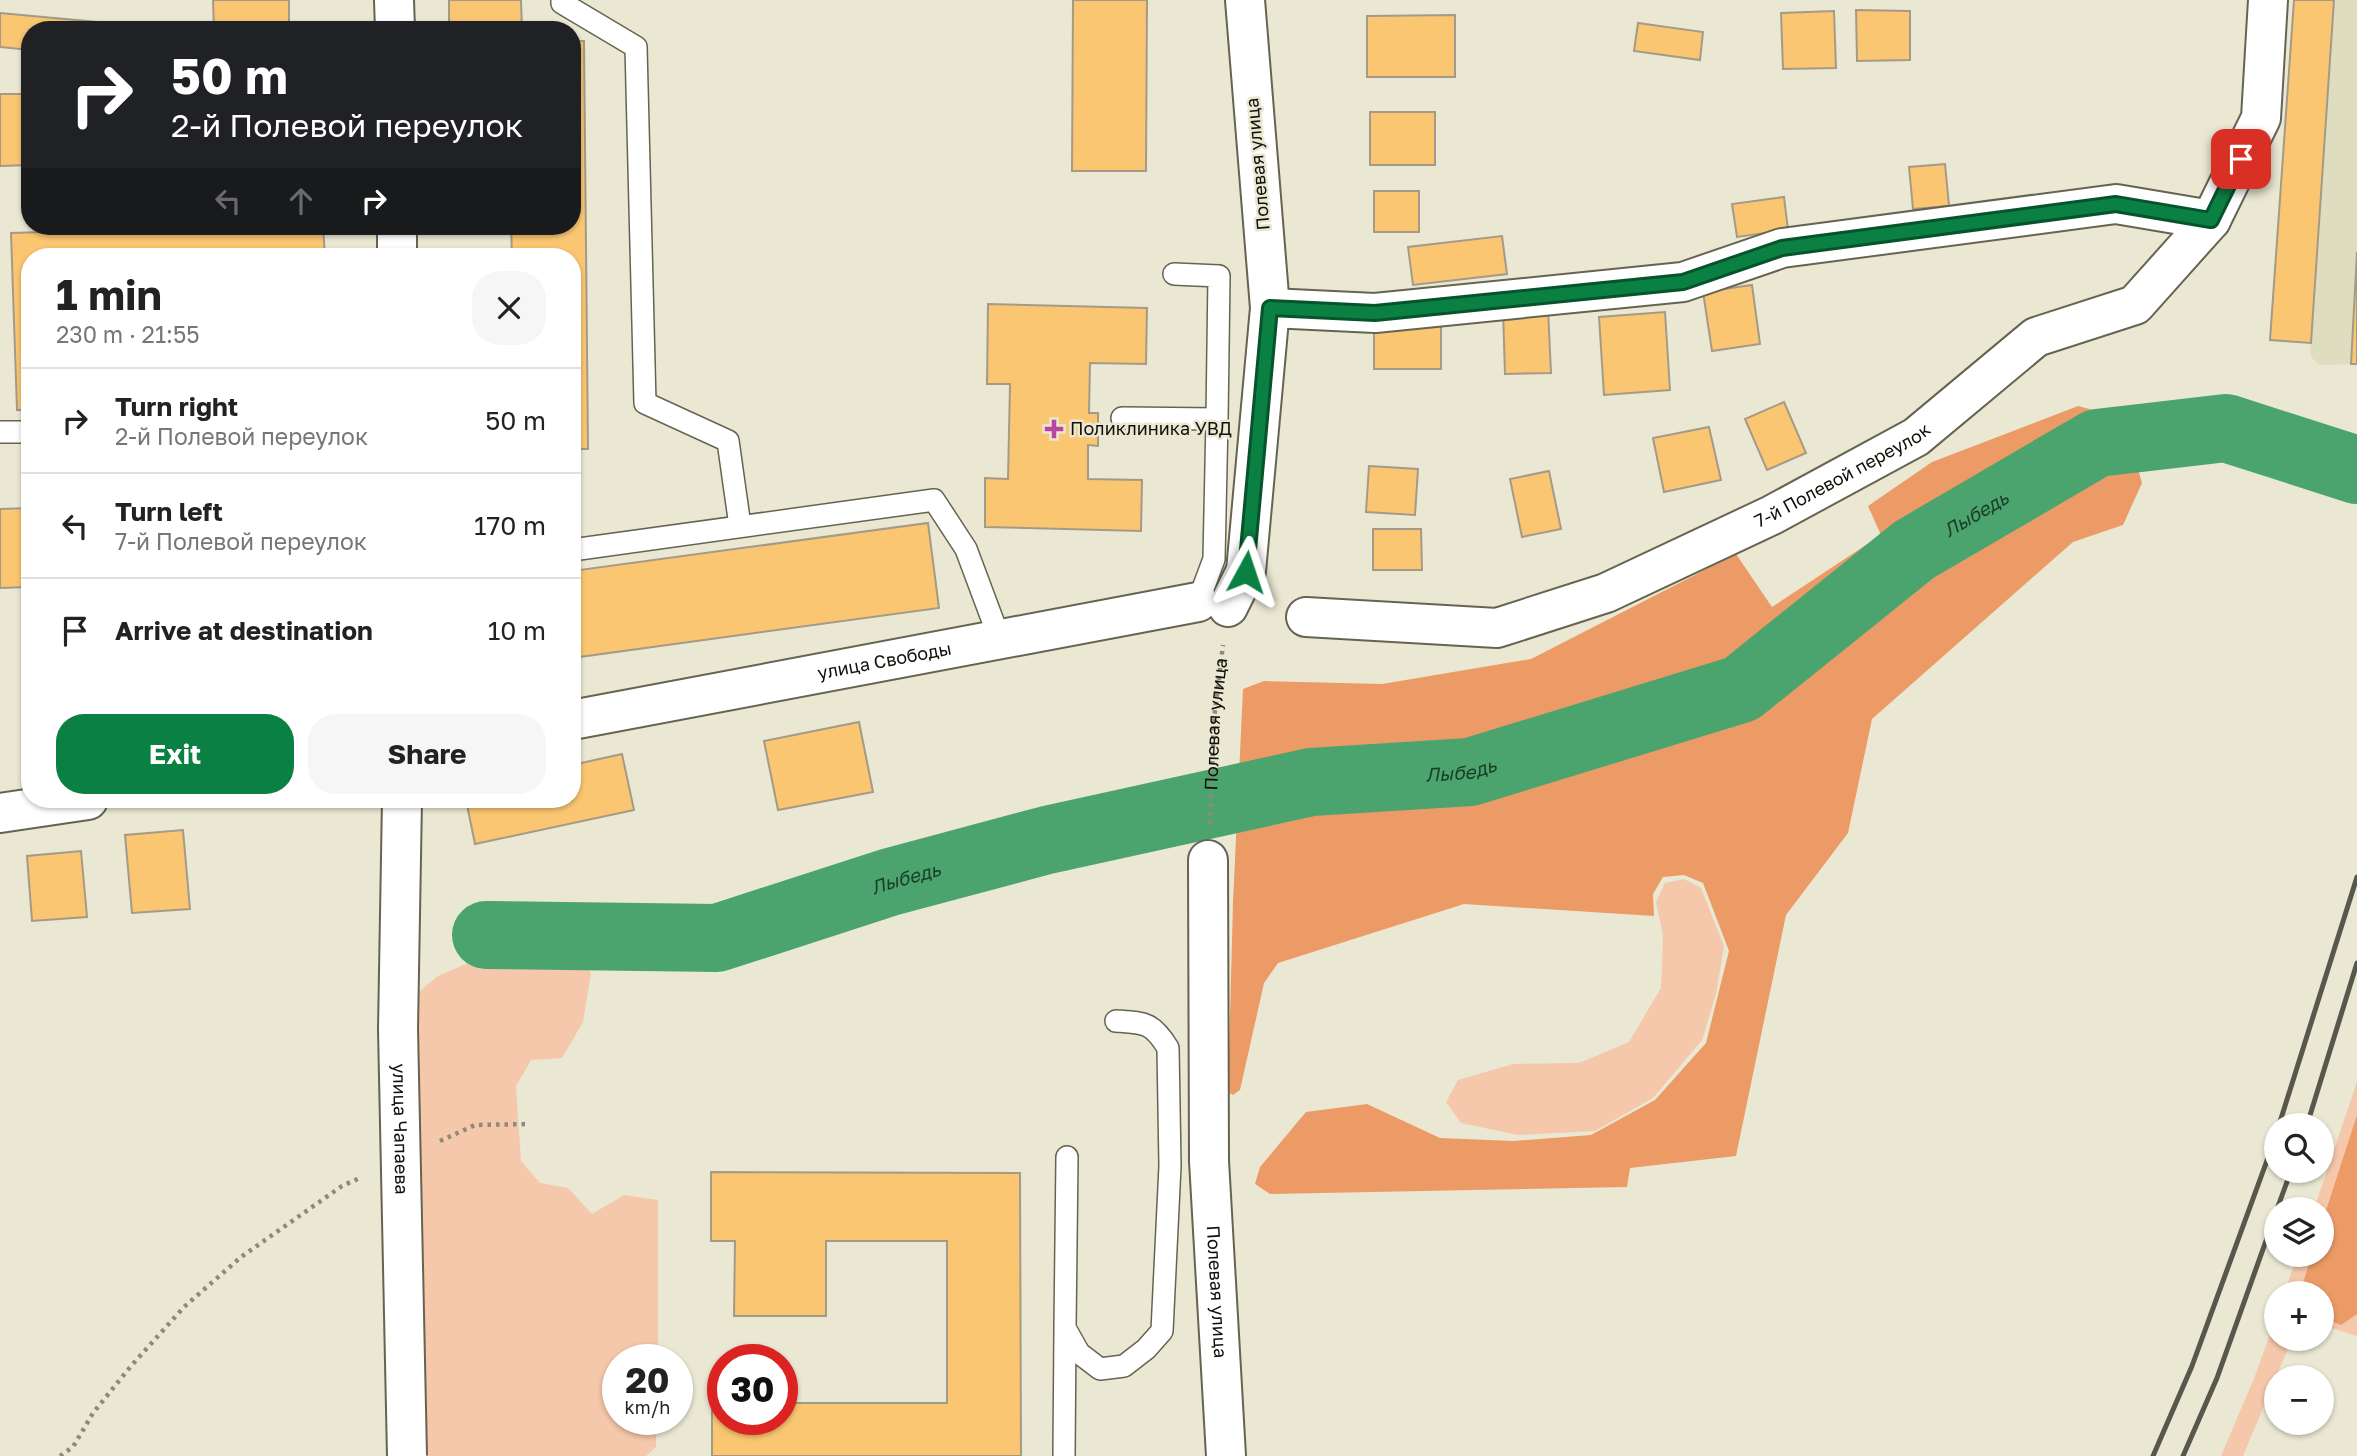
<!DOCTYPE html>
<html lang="en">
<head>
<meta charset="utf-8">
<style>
	:root { --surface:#fff; --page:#f6f6f6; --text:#222; --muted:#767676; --line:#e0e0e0; --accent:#0b8043 }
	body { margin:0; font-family:"Golos Text",sans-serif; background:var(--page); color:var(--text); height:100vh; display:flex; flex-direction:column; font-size:26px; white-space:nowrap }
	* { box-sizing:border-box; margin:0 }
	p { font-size:23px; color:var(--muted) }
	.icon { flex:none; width:38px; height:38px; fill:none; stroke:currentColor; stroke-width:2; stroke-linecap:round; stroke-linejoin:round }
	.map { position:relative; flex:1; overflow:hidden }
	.sheet { position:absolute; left:21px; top:248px; width:560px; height:560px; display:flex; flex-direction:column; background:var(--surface); border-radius:28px; box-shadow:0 2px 5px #0004 }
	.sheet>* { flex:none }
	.banner { position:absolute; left:21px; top:21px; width:560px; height:214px; border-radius:28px; box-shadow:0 2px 5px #0004; background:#202124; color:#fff; overflow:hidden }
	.fabs { position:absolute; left:2264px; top:1113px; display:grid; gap:14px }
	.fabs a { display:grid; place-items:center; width:70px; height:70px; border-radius:50%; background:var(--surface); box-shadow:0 2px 5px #0004; font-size:35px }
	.speed { position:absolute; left:602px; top:1344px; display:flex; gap:14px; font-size:35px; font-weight:700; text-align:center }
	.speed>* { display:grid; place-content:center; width:91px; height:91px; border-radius:50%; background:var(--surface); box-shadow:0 2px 5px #0004; line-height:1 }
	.speed small { font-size:18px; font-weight:400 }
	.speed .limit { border:10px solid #d22; background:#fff; color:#111 }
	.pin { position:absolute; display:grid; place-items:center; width:60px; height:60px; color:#fff; margin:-30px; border-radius:14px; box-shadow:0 4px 10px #0006 }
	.me { position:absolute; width:77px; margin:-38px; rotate:5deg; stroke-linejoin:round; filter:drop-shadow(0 0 5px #0008) }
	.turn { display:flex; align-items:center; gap:24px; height:147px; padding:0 35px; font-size:32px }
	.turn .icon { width:91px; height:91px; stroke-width:2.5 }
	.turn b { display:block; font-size:49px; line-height:60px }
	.lanes { display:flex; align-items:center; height:66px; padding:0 35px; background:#0003; justify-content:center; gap:35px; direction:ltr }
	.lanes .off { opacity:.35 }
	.round { display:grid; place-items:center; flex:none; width:74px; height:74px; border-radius:28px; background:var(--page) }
	.summary { display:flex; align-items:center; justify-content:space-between; height:119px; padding:0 35px }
	h1 { font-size:42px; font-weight:700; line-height:52px }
	.primary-button { display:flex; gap:14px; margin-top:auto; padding:14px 35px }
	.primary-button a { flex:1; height:80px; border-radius:28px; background:var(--accent); color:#fff; font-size:28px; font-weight:700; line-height:80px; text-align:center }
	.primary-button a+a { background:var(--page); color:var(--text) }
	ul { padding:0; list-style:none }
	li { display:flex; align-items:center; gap:21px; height:105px; padding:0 35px; border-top:2px solid var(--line) }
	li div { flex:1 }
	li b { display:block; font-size:26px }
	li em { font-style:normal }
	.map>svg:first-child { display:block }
	.built { fill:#dfddc0 }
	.green { fill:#f5c7ab }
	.forest { fill:#ec9b67 }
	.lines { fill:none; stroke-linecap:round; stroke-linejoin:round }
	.river { stroke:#4ba46e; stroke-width:68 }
	.building { fill:#fac671; stroke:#a59a88; stroke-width:2 }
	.service-casing { stroke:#666451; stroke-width:24 }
	.minor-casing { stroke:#666451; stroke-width:42 }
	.path { stroke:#8b8a7b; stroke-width:4.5; stroke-dasharray:3.5 5; stroke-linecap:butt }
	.service { stroke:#fff; stroke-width:21 }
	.minor { stroke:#fff; stroke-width:38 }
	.rail { stroke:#58574c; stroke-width:5 }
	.minor-bridge-casing { stroke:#666451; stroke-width:42; stroke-linecap:butt }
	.minor-bridge { stroke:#fff; stroke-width:38 }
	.route-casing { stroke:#07532c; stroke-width:18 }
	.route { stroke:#0b8043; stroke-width:12 }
	.poi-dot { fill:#b846a0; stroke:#eae8d3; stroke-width:2.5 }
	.labels { text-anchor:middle; stroke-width:5; stroke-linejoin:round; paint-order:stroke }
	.street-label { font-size:18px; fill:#101009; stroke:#eae8d3 }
	.poi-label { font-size:18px; fill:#101009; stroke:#eae8d3; text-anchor:start }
	.water-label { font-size:19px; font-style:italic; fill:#193e27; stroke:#eae8d3 }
</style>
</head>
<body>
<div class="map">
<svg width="2357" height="1456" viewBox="0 0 2357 1456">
	<rect width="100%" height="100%" fill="#eae8d3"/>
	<path class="built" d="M 2294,0 L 2357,0 L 2357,364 L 2319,365 L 2311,357 L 2310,343 L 2270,340 Z"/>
	<path class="green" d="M 1684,879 L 1701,888 L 1724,946 L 1716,994 L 1702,1040 L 1653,1098 L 1595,1131 L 1518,1135 L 1461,1123 L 1446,1102 L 1458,1080 L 1513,1064 L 1579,1063 L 1629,1042 L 1661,988 L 1663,935 L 1656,902 L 1665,883 Z
		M 532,948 L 579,953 L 591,973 L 583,1022 L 562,1058 L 531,1060 L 516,1086 L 521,1161 L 540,1183 L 568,1188 L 592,1214 L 624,1195 L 658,1200 L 658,1360 L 618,1360 L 618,1419 L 656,1419 L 656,1447 L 646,1456 L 420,1456 L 415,995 L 438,976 L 489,954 Z
		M 2357,1082 L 2357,1336 L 2322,1325 L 2322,1293 L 2284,1293 L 2298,1255 L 2322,1255 L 2322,1209 L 2314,1209 Z
		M 2277,1315 L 2277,1339 L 2292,1339 L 2243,1456 L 2221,1456 L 2255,1376 Z"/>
	<path class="forest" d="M 2078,406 L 2123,418 L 2142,483 L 2123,525 L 2073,542 L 1872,719 L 1848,833 L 1786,915 L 1736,1156 L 1630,1168 L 1627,1187 L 1270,1194 L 1255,1184 L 1260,1167 L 1306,1112 L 1367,1104 L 1440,1138 L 1513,1141 L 1591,1135 L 1655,1100 L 1706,1043 L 1729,951 L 1703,883 L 1684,875 L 1663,877 L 1653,894 L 1654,916 L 1464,904 L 1278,963 L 1264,983 L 1240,1090 L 1233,1095 L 1228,1092 L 1233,902 L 1243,689 L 1264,681 L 1382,684 L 1531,659 L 1736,554 L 1772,607 L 1881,535 L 1868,506 L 1932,462 Z
		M 2357,1115 L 2357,1314 L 2341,1325 L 2322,1317 L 2322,1293 L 2307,1293 L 2304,1280 L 2312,1255 L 2322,1255 L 2322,1223 Z"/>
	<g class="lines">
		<path class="river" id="s1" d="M 486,935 L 717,938 L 890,882 L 1047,840 L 1311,782 L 1470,772 L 1741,689 L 1914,550 L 2097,443 L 2226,428 L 2357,470"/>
	</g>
	<path class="building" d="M 213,0 L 289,0 L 289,30 L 214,30 Z
		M 449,0 L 521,0 L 522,30 L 449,30 Z
		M 1073,0 L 1147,0 L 1146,171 L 1072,171 Z
		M 2294,0 L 2334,0 L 2311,343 L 2270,340 Z
		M 1856,10 L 1910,11 L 1910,60 L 1857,61 Z
		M 1834,11 L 1836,68 L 1783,69 L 1781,13 Z
		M 0,13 L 108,23 L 108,30 L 30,30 L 30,50 L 0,47 Z
		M 1455,15 L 1455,77 L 1367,77 L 1367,16 Z
		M 1638,23 L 1703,32 L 1700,60 L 1634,51 Z
		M 572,41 L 584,41 L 588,449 L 572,449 L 572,257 L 512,257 L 511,226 L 572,226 Z
		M 0,94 L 30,94 L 30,165 L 0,166 Z
		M 1370,112 L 1435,112 L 1435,165 L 1370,165 Z
		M 1945,164 L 1949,206 L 1913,209 L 1909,167 Z
		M 1374,191 L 1419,191 L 1419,232 L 1374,232 Z
		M 1784,197 L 1788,230 L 1737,237 L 1732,204 Z
		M 241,226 L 323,226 L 325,257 L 30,257 L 30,410 L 17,410 L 11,233 Z
		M 1502,236 L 1507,274 L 1413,285 L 1408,247 Z
		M 2357,252 L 2357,364 L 2351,364 Z
		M 1752,285 L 1760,344 L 1712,351 L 1703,292 Z
		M 988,304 L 1147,308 L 1146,364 L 1090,363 L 1089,413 L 1098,413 L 1098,446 L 1088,445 L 1088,479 L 1142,480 L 1141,531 L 985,527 L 985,478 L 1008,479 L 1010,384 L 987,384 Z
		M 1548,309 L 1551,373 L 1505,374 L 1503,311 Z
		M 1665,312 L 1670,390 L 1604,395 L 1599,317 Z
		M 1441,323 L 1441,369 L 1374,369 L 1374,324 Z
		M 1784,402 L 1806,453 L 1767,470 L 1745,419 Z
		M 1709,427 L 1721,480 L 1664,492 L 1653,438 Z
		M 1369,466 L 1418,469 L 1415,515 L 1366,512 Z
		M 1549,471 L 1561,529 L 1522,537 L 1510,479 Z
		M 30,508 L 30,587 L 0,588 L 0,509 Z
		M 928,523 L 939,608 L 572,658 L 572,571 Z
		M 1373,529 L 1421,529 L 1422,570 L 1373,570 Z
		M 859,722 L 873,792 L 778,810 L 764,741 Z
		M 622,754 L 634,810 L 475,844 L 466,800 L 572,800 L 572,765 Z
		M 183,830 L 190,909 L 132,913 L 125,835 Z
		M 81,851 L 87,917 L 32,921 L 27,856 Z
		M 711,1172 L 1020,1173 L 1021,1456 L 712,1456 L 712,1403 L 723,1403 L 723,1419 L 782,1419 L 782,1403 L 947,1403 L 947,1241 L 826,1241 L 826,1316 L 734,1316 L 735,1241 L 711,1241 Z"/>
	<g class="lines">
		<g class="service-casing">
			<path id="service" d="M 562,0 L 562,3 L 636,47 L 645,403 L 728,441 L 740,526
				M 1174,274 L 1219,276 L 1217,419
				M 1122,418 L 1217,419 L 1214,559 L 1198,602
				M 0,432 L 30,432
				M 572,550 L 934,500 L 966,549 L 1000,640
				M 1067,1157 L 1065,1328 L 1079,1353 L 1100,1369 L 1124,1366 L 1146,1349 L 1162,1331 L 1170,1166 L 1168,1048 C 1152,1022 1145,1023 1116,1021
				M 1064,1456 L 1065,1329"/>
		</g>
		<g class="minor-casing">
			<g id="minor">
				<path d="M 394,0 L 395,30"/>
				<path d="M 397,226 L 397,257"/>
				<path d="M 1270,308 L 1375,313 L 1683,282 L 1782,248 L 2116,204 L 2211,220"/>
				<path d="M 1228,607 L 1246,571 L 1270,308 L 1245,0"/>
				<path id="s3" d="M 1306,617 L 1497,628 L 1606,593 L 1772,515 L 1916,437 L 2036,337 L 2135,305 L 2211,220 L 2261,118 L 2268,0"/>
				<path id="s4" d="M 572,720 L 1198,602"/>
				<path d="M 0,813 L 88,800"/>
				<path id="s5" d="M 1208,860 L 1209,1161 L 1226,1456"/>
				<path d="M 398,1029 L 402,800"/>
			</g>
		</g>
		<g class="path">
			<path id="s2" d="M 1210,824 L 1214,719 L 1223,645"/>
			<path d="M 440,1141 L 475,1125 L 529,1124"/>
			<path d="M 60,1456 L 73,1447 L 93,1413 L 131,1366 L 184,1307 L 241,1257 L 342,1186 L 362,1177"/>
		</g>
		<use href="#service" class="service"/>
		<use href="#minor" class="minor"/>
		<path class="rail" d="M 2279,1125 L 2357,877
			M 2307,1125 L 2357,963
			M 2277,1209 L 2291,1171
			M 2153,1456 L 2192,1366 L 2277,1133
			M 2183,1456 L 2217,1378 L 2277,1210"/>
		<g class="minor-bridge-casing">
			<g id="minor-bridge">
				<path id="s6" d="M 398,1029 L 407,1456"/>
			</g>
		</g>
		<use href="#minor-bridge" class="minor-bridge"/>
	</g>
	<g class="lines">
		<g class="route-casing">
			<path id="route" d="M 1246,572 L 1270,308 L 1375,313 L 1683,282 L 1782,248 L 2116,204 L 2211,220 L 2241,159"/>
		</g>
		<use href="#route" class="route"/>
	</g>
	<path class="poi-dot" d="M1050.5 418.5h7v7h7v7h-7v7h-7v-7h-7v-7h7z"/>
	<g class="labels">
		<g class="street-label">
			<text transform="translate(1258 164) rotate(-95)" y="6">Полевая улица</text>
			<text dy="6" stroke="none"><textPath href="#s3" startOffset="570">7-й Полевой переулок</textPath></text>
			<text dy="6" stroke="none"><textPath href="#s4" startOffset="318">улица Свободы</textPath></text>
			<text dy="6" stroke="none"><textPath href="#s2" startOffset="100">Полевая улица</textPath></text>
			<text dy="6" stroke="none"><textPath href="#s6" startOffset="100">улица Чапаева</textPath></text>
			<text dy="6" stroke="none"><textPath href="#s5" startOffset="432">Полевая улица</textPath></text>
		</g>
		<g class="poi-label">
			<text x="1070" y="435">Поликлиника УВД</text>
		</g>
		<g class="water-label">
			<text dy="7" stroke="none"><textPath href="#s1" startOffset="1582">Лыбедь</textPath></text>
			<text dy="7" stroke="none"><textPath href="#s1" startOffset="996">Лыбедь</textPath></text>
			<text dy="7" stroke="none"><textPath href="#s1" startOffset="429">Лыбедь</textPath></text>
		</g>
	</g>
</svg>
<div class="fabs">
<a><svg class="icon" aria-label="search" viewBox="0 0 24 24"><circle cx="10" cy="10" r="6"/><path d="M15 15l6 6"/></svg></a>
<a><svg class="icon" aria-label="layers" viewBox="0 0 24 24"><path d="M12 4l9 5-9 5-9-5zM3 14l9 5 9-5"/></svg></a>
<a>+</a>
<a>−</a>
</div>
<div class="speed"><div>20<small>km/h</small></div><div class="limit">30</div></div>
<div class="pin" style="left:2241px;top:159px;background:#d93025"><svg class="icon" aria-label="arrive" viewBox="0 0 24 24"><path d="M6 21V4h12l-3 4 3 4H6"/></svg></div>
<svg class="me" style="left:1246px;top:572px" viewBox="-20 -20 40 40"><path d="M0-17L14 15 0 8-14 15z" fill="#0b8043" stroke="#fff" stroke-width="4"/></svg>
<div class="banner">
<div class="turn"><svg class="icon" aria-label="right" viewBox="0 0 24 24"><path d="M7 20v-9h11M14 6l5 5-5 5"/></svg><div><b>50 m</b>2-й Полевой переулок</div></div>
<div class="lanes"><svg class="icon off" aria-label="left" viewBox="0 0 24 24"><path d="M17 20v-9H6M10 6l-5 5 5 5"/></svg><svg class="icon off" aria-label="ahead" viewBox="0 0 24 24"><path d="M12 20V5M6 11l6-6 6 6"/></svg><svg class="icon" aria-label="right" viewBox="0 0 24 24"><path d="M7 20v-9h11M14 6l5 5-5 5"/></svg></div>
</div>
<section class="sheet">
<div class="summary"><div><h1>1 min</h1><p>230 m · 21:55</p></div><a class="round"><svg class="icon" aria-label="close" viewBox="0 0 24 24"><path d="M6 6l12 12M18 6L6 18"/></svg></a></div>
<ul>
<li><svg class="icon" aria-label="right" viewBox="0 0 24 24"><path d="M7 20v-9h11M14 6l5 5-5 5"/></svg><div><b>Turn right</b><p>2-й Полевой переулок</p></div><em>50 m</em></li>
<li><svg class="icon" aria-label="left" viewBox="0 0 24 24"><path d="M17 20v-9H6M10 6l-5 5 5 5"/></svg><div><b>Turn left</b><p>7-й Полевой переулок</p></div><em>170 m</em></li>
<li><svg class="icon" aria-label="arrive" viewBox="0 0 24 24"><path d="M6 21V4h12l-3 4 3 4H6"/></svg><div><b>Arrive at destination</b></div><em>10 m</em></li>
</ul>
<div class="primary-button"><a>Exit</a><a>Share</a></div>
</section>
</div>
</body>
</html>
